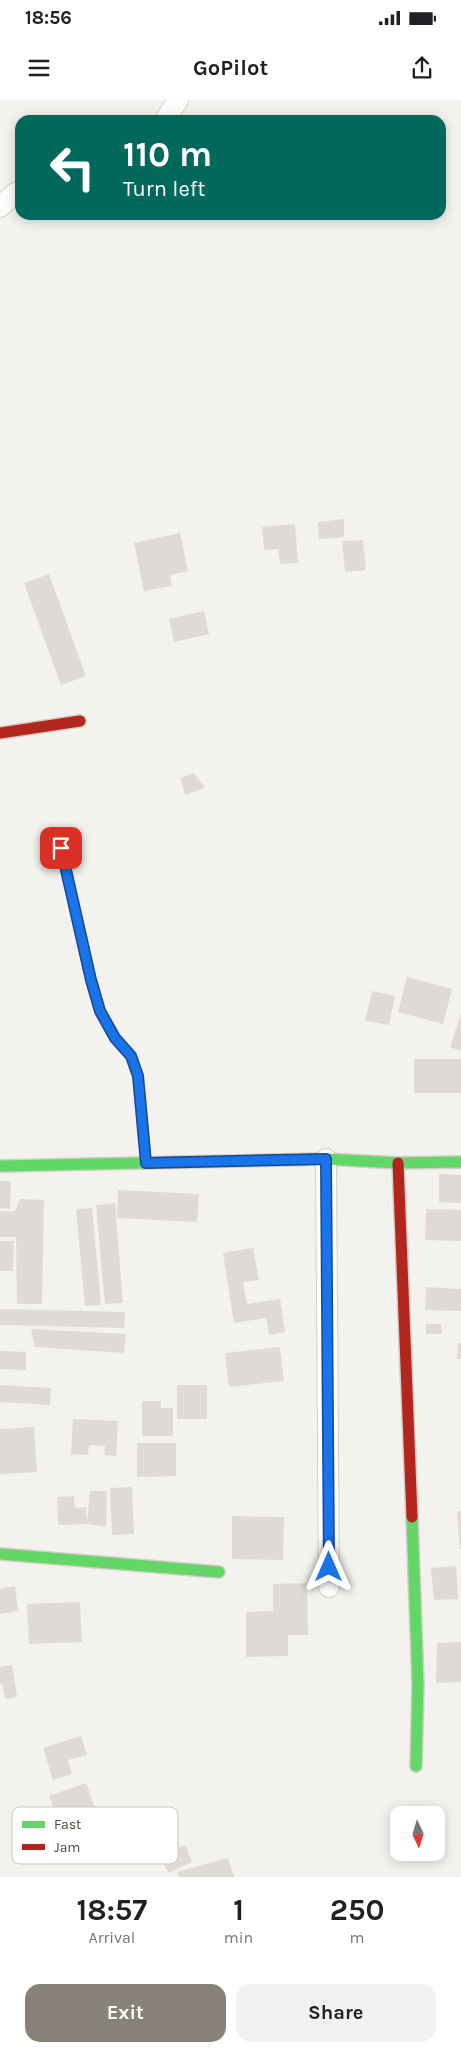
<!DOCTYPE html>
<html lang="en">
<head>
<meta charset="utf-8">
<style>
	:root { --surface:#fff; --page:#f2f2f2; --text:#202124; --muted:#757577; --accent:#878177 }
	body { margin:0; font-family:Karla,sans-serif; background:var(--page); color:var(--text); height:100vh; display:flex; flex-direction:column; font-size:19px; white-space:nowrap }
	* { box-sizing:border-box; margin:0 }
	p { font-size:16px; color:var(--muted) }
	.icon { flex:none; width:28px; height:28px; fill:none; stroke:currentColor; stroke-width:2; stroke-linecap:round; stroke-linejoin:round }
	.map { position:relative; height:1777px; overflow:hidden }
	.details { display:flex; flex-direction:column; background:var(--surface); flex:1 }
	.details>* { flex:none }
	.hud { position:absolute; left:15px; top:15px; width:431px; height:105px; border-radius:15px; box-shadow:0 2px 12px #0003; background:#00695c; color:#fff; overflow:hidden }
	.needle { width:32px; rotate:176deg }
	.tools { position:absolute; left:390px; top:1706px; display:grid; gap:10px }
	.tools a { display:grid; place-items:center; width:55px; height:55px; border-radius:10px; background:var(--surface); box-shadow:0 2px 12px #0003; font-size:25px }
	.pin { position:absolute; display:grid; place-items:center; width:42px; height:42px; color:#fff; margin:-21px; border-radius:10px; box-shadow:0 2px 8px #0006 }
	.me { position:absolute; width:55px; margin:-28px; rotate:0deg; stroke-linejoin:round; filter:drop-shadow(0 0 4px #0008) }
	.turn { display:flex; align-items:center; gap:18px; height:105px; padding:0 25px; font-size:22px }
	.turn .icon { width:65px; height:65px; stroke-width:2.5 }
	.turn b { display:block; font-size:35px; line-height:42px }
	.eta { display:flex; justify-content:space-evenly; align-items:center; height:85px; text-align:center }
	.eta b { font-size:30px; font-weight:700; line-height:35px }
	.action { display:flex; gap:10px; margin-top:auto; padding:10px 25px }
	.action a { flex:1; height:58px; border-radius:15px; background:var(--accent); color:#fff; font-size:20px; font-weight:700; line-height:58px; text-align:center }
	.action a+a { background:var(--page); color:var(--text) }
	.status { display:flex; justify-content:space-between; align-items:center; height:35px; padding:0 25px; background:var(--surface); direction:ltr }
	.status svg { height:14px; fill:currentColor }
	header { display:flex; justify-content:space-between; align-items:center; height:65px; padding:0 25px; background:var(--surface); font-size:22px; font-weight:700 }
	.map>svg:first-child { display:block }
	.building { fill:#dedbd6 }
	.lines { fill:none; stroke-linecap:round; stroke-linejoin:round }
	.lane-casing { stroke:#d2d0cb; stroke-width:12 }
	.street-casing { stroke:#d2d0cb; stroke-width:22 }
	.fast-casing { stroke:#d4cfc4; stroke-width:14 }
	.jam-casing { stroke:#d4cfc4; stroke-width:14 }
	.lane { stroke:#fdfdfc; stroke-width:10 }
	.street { stroke:#fdfdfc; stroke-width:20 }
	.fast { stroke:#63d668; stroke-width:11 }
	.jam { stroke:#b3261e; stroke-width:11 }
	.route-casing { stroke:#114b97; stroke-width:12 }
	.route { stroke:#1a73e8; stroke-width:9 }
	.key { fill:#fff; stroke:#c9c7c3; stroke-width:1 }
	.key-label { font-size:14px; fill:#4c4437 }
</style>
</head>
<body>
<div class="status"><b>18:56</b><svg viewBox="0 0 49 12"><path d="M0 12V9h3v3zM5 12V6h3v6zM10 12V3h3v9zM15 12V0h3v12zM26 1h20v11H26zM47 4h2v5h-2z"/></svg></div>
<header><svg class="icon" aria-label="menu" viewBox="0 0 24 24"><path d="M4 6h16M4 12h16M4 18h16"/></svg>GoPilot<svg class="icon" aria-label="share" viewBox="0 0 24 24"><path d="M12 15V3M7 8l5-5 5 5M5 13v7h14v-7"/></svg></header>
<div class="map">
<svg width="461" height="1777" viewBox="0 0 461 1777">
	<rect width="100%" height="100%" fill="#f4f2ee"/>
	<path class="building" d="M 344,419 L 344,437 L 319,439 L 318,422 Z
		M 295,424 L 298,463 L 280,464 L 278,449 L 264,450 L 262,427 Z
		M 180,433 L 188,471 L 170,475 L 172,486 L 144,491 L 134,443 Z
		M 363,440 L 366,470 L 345,472 L 342,441 Z
		M 49,474 L 86,576 L 61,585 L 24,483 Z
		M 204,511 L 209,534 L 174,542 L 169,519 Z
		M 194,673 L 205,688 L 185,695 L 180,678 Z
		M 407,877 L 452,889 L 443,924 L 398,912 Z
		M 372,891 L 395,896 L 389,925 L 365,921 Z
		M 461,913 L 461,951 L 450,947 Z
		M 414,959 L 461,959 L 461,993 L 414,993 Z
		M 439,1074 L 461,1075 L 461,1103 L 439,1102 Z
		M 0,1081 L 11,1081 L 10,1109 L 0,1108 Z
		M 118,1090 L 199,1094 L 197,1122 L 117,1118 Z
		M 20,1099 L 44,1100 L 42,1204 L 17,1204 L 16,1137 L 0,1137 L 0,1111 L 15,1111 Z
		M 115,1103 L 123,1203 L 105,1204 L 96,1105 Z
		M 92,1108 L 101,1205 L 85,1206 L 76,1109 Z
		M 426,1109 L 461,1110 L 461,1141 L 425,1140 Z
		M 0,1141 L 14,1141 L 13,1171 L 0,1171 Z
		M 253,1148 L 259,1180 L 243,1182 L 247,1204 L 280,1199 L 285,1232 L 269,1235 L 266,1218 L 234,1223 L 223,1153 Z
		M 426,1187 L 461,1189 L 461,1211 L 425,1210 Z
		M 0,1209 L 125,1212 L 124,1228 L 0,1225 Z
		M 426,1224 L 441,1224 L 442,1234 L 426,1234 Z
		M 31,1229 L 126,1234 L 124,1253 L 35,1247 Z
		M 458,1243 L 461,1243 L 461,1259 L 457,1259 Z
		M 280,1247 L 284,1281 L 229,1287 L 225,1253 Z
		M 0,1251 L 26,1252 L 26,1270 L 0,1269 Z
		M 0,1285 L 51,1288 L 50,1305 L 0,1302 Z
		M 177,1285 L 207,1285 L 207,1319 L 177,1319 Z
		M 142,1301 L 161,1301 L 161,1308 L 173,1308 L 173,1336 L 142,1336 Z
		M 73,1319 L 118,1321 L 116,1356 L 104,1355 L 105,1346 L 89,1345 L 88,1355 L 71,1354 Z
		M 34,1327 L 37,1372 L 0,1374 L 0,1329 Z
		M 137,1343 L 176,1343 L 176,1376 L 137,1377 Z
		M 132,1387 L 134,1434 L 112,1435 L 110,1388 Z
		M 90,1391 L 107,1391 L 106,1427 L 87,1424 Z
		M 74,1396 L 75,1408 L 86,1407 L 87,1424 L 58,1425 L 57,1397 Z
		M 461,1411 L 461,1449 L 460,1449 L 457,1412 Z
		M 232,1416 L 284,1417 L 283,1460 L 232,1459 Z
		M 456,1466 L 458,1499 L 434,1500 L 431,1468 Z
		M 307,1483 L 308,1535 L 288,1535 L 288,1556 L 246,1557 L 246,1512 L 273,1511 L 273,1484 Z
		M 15,1486 L 18,1511 L 0,1514 L 0,1489 Z
		M 80,1502 L 82,1542 L 29,1544 L 27,1504 Z
		M 461,1542 L 461,1582 L 436,1583 L 437,1543 Z
		M 12,1565 L 17,1597 L 5,1599 L 2,1584 L 0,1585 L 0,1567 Z
		M 81,1636 L 87,1655 L 68,1660 L 72,1674 L 53,1680 L 43,1648 Z
		M 86,1683 L 102,1727 L 66,1741 L 49,1696 Z
		M 168,1737 L 174,1749 L 185,1745 L 192,1762 L 168,1773 L 155,1742 Z
		M 228,1758 L 234,1777 L 179,1777 L 177,1772 Z"/>
	<g class="lines">
		<g class="lane-casing">
			<path id="lane" d="M 61,748 L 91,880 L 100,911 L 115,938 L 131,956 L 138,976 L 146,1062"/>
		</g>
		<g class="street-casing">
			<path id="street" d="M 165,20 L 178,0
				M 0,107 L 15,93 L 20,92
				M 326,1059 L 329,1487"/>
		</g>
		<g class="fast-casing">
			<path id="fast" d="M 0,1066 L 326,1059 L 398,1063 L 461,1062
				M 412,1417 L 418,1585 L 416,1666
				M 0,1454 L 219,1472"/>
		</g>
		<g class="jam-casing">
			<path id="jam" d="M 0,633 L 80,621
				M 398,1063 L 412,1417"/>
		</g>
		<use href="#lane" class="lane"/>
		<use href="#street" class="street"/>
		<use href="#fast" class="fast"/>
		<use href="#jam" class="jam"/>
	</g>
	<g class="lines">
		<g class="route-casing">
			<path id="route" d="M 61,748 L 91,880 L 100,911 L 115,938 L 131,956 L 138,976 L 146,1063 L 326,1059 L 329,1467"/>
		</g>
		<use href="#route" class="route"/>
	</g>
	<rect x="12" y="1707" width="166" height="57" rx="8" class="key"/>
	<rect x="22" y="1721" width="23" height="7" fill="#63d668"/>
	<rect x="22" y="1744" width="23" height="6" fill="#b3261e"/>
	<g class="key-label">
		<text x="54" y="1729">Fast</text>
		<text x="54" y="1752">Jam</text>
	</g>
</svg>
<div class="tools">
<a><svg class="needle" viewBox="-14 -14 28 28"><path d="M0-13l5 13h-10z" fill="#e53935"/><path d="M0 13l5-13h-10z" fill="#757577"/></svg></a>
</div>
<div class="pin" style="left:61px;top:748px;background:#d93025"><svg class="icon" aria-label="arrive" viewBox="0 0 24 24"><path d="M6 21V4h12l-3 4 3 4H6"/></svg></div>
<svg class="me" style="left:329px;top:1467px" viewBox="-20 -20 40 40"><path d="M0-17L14 15 0 8-14 15z" fill="#1a73e8" stroke="#fff" stroke-width="4"/></svg>
<div class="hud">
<div class="turn"><svg class="icon" aria-label="left" viewBox="0 0 24 24"><path d="M17 20v-9H6M10 6l-5 5 5 5"/></svg><div><b>110 m</b>Turn left</div></div>
</div>
</div>
<section class="details">
<div class="eta">
<div><b>18:57</b><p>Arrival</p></div>
<div><b>1</b><p>min</p></div>
<div><b>250</b><p>m</p></div>
</div>
<div class="action"><a>Exit</a><a>Share</a></div>
</section>
</body>
</html>
